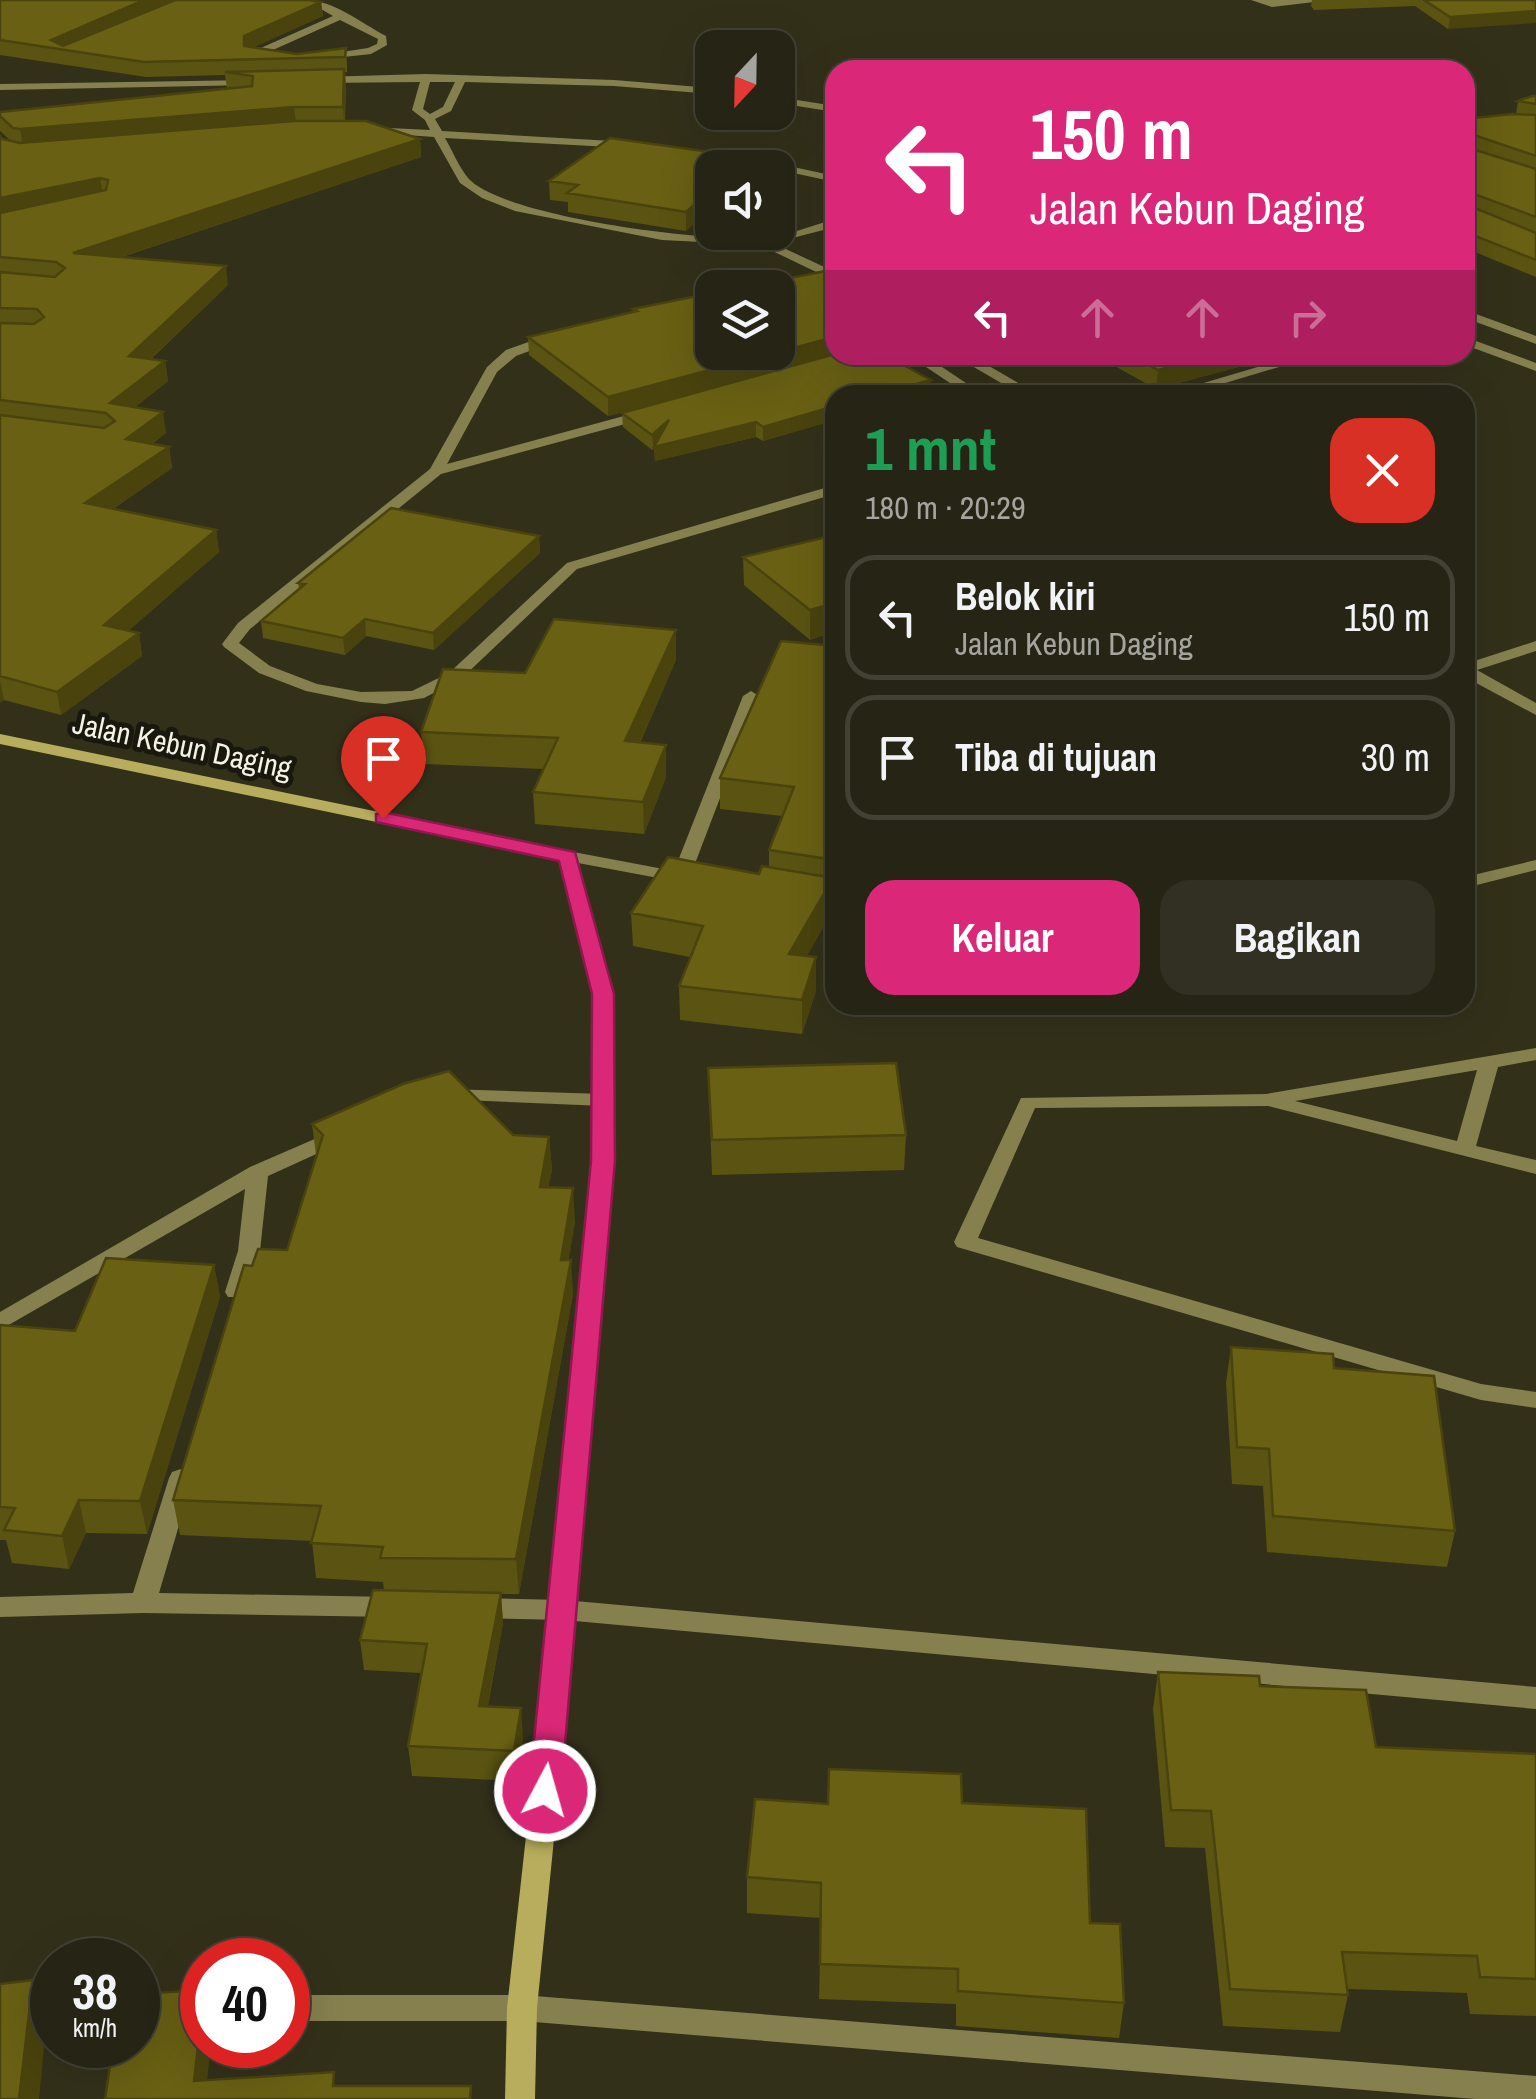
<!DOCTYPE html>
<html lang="id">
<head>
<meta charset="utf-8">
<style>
	:root { --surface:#262414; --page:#323022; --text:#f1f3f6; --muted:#a4a4a0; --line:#424134; --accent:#db2777 }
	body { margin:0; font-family:"Archivo Narrow",sans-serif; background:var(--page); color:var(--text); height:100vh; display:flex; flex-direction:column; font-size:38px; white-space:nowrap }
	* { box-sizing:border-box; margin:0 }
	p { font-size:32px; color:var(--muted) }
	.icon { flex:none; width:55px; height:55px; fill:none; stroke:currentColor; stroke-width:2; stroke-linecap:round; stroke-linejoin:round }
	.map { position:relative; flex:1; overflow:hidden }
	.details { position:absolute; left:825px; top:385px; width:650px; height:630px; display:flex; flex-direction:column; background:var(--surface); border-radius:30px; box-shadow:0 10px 40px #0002,0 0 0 2px var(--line) }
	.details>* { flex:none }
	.banner { position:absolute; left:825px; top:60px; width:650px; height:305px; border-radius:30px; box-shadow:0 10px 40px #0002,0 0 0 2px var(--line); background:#db2777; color:#fff; overflow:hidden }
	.needle { width:65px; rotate:202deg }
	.tools { position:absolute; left:695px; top:30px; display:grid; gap:20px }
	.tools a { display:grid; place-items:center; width:100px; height:100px; border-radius:20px; background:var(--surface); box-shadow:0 10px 40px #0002,0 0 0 2px var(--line); font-size:50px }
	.speed { position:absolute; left:30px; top:1938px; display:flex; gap:20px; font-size:50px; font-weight:700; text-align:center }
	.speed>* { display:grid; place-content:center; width:130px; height:130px; border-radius:50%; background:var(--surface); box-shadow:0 10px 40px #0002,0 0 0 2px var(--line); line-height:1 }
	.speed small { font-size:25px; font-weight:400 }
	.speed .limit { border:15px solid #d22; background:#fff; color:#111 }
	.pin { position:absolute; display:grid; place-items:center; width:85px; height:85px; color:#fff; margin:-102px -42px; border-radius:50% 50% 50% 0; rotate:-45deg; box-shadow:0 0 10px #0007 }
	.pin .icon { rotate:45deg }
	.me { position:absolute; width:110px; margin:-55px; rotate:6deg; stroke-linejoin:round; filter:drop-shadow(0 0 8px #0008) }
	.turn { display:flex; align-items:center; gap:35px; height:210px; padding:0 40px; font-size:45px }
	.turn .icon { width:130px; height:130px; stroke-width:2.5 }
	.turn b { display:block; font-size:70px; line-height:85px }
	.lanes { display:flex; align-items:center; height:95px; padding:0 40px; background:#0003; justify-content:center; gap:50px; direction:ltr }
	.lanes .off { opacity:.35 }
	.round { display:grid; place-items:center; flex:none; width:105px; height:105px; border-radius:30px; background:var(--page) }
	.headline { display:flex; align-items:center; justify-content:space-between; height:170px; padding:0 40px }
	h1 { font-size:60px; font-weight:800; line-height:75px; color:#1e9e55 }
	.action { display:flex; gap:20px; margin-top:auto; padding:20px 40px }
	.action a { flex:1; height:115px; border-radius:30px; background:var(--accent); color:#fff; font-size:40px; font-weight:800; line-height:115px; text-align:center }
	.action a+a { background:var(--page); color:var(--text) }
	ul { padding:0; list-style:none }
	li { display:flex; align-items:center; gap:30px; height:125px; margin:0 20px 15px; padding:0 20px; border:5px solid var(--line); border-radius:30px }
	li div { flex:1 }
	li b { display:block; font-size:38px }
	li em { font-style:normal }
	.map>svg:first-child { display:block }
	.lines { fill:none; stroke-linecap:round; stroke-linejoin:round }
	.lane { fill:#86804f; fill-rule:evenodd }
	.street { fill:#86804f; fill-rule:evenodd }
	.secondary { fill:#b8ad5c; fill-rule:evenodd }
	.wall { fill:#5a5311 }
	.shaded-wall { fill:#4a430e }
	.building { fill:#696014; stroke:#4a430e; stroke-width:2.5 }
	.route { fill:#db2777; stroke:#8e194d; stroke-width:2.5 }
	.labels { text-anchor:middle; stroke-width:10; stroke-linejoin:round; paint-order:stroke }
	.street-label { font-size:30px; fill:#f5f3e5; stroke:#19180e }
</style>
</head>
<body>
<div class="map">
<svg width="1536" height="2099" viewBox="0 0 1536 2099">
	<rect width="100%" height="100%" fill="#33301a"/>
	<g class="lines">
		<path class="lane" d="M 288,1995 L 522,1995 L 532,1999 L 537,2008 L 532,2017 L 522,2021 L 288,2021 Z
			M 0,1996 L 52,1996 L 52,2022 L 0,2022 Z"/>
		<path class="street" d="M 305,0 C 334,0 361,23 386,36 L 387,45 L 371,54 L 316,60 L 316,56 L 368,48 L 377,44 L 378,39 L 340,20 L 255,58 L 247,58 L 247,54 L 333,16 Z
			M 1251,0 L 1331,0 L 1272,7 Z
			M 426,74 L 614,80 L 712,88 L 712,94 L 614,86 L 465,82 L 451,111 L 435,119 L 442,131 L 629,142 L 634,145 L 629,148 L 445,138 C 452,150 459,167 468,178 C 502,217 706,242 760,238 C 784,237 811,226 835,219 L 835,227 L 773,243 L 835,272 L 835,281 L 760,245 L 662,240 L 515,211 L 482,198 L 460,183 L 434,137 L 364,132 L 364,128 L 368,127 L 430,130 L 425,120 L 412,110 L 420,82 L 320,83 L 315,80 L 320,77 ZM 430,82 L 455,82 L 443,107 L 430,114 L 423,109 Z
			M 255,80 L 251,85 L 0,90 L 0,84 Z
			M 778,97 L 835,106 L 835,112 L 778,103 Z
			M 751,158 L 835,176 L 835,182 L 747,163 L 747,159 Z
			M 1465,310 L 1536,336 L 1536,344 L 1465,318 Z
			M 554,333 L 560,337 L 559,340 L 516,356 L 497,372 L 447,464 L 646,410 L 651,411 L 651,417 L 441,474 L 250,629 L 239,643 L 270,666 L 317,684 L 361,692 L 412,691 L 449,673 L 567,563 L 835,485 L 835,494 L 577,569 L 461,679 L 424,698 L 385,704 L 361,702 L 306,691 L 259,673 L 224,647 L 222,644 L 238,623 L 430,469 L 487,367 L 506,350 Z
			M 1465,337 L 1536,363 L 1536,371 L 1465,345 Z
			M 908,355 L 924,355 L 984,395 L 968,395 Z
			M 953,355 L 970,355 L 1039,395 L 1022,395 Z
			M 1298,355 L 1319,355 L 1185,395 L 1163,395 Z
			M 1536,641 L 1536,651 L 1477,670 L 1536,703 L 1536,715 L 1465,677 L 1465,664 Z
			M 751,691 L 759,696 L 691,874 L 694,878 L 691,882 L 685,883 L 562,860 L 559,856 L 562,852 L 568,851 L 674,871 L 743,696 Z
			M 1536,860 L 1536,870 L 1465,888 L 1465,877 Z
			M 1536,1048 L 1536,1060 L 1498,1067 L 1476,1146 L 1536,1160 L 1536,1174 L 1268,1106 L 1035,1108 L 978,1238 L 1481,1384 L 1536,1392 L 1536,1408 L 1481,1400 L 957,1247 L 954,1242 L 1021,1098 L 1266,1094 ZM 1477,1070 L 1457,1141 L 1295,1101 Z
			M 447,1089 L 604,1094 L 614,1100 L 604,1106 L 440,1099 L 437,1095 L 440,1091 Z
			M 340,1128 L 350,1135 L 347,1140 L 268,1176 L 260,1251 L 244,1297 L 228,1297 L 225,1292 L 238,1251 L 245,1189 L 0,1330 L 0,1312 L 250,1167 Z
			M 181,1469 L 190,1472 L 193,1478 L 159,1593 L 393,1597 L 402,1600 L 406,1607 L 402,1614 L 393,1617 L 143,1613 L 0,1617 L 0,1597 L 133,1593 L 169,1478 L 172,1472 Z
			M 477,1598 L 564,1600 L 1536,1687 L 1536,1709 L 564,1620 L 477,1618 L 468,1615 L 464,1608 L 468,1601 Z
			M 522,1995 L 1536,2076 L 1536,2099 L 1475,2099 L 522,2021 L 512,2017 L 507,2008 L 512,1999 Z"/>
		<path class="secondary" d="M 0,734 L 568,851 L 577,856 L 613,994 L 614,1161 L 577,1610 L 537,2008 L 535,2099 L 505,2099 L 507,2008 L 551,1610 L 592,1161 L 593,994 L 560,860 L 0,744 Z"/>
	</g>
	<path class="wall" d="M 0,0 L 321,2 L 323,16 L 252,48 L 297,54 L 346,48 L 347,64 L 347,72 L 345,72 L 346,86 L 345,121 L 420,139 L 421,157 L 122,257 L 228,285 L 151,359 L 165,361 L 168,381 L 135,407 L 166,433 L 152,444 L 169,447 L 172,468 L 113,509 L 216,530 L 219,552 L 128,631 L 139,633 L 142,656 L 61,715 L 4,700 L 0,702 L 0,136 L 2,139 L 11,141 L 0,131 L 0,112 L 227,88 L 225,75 L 146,77 L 0,55 Z
		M 1312,0 L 1536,0 L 1448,29 L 1415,6 L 1314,10 L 1311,6 Z
		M 1536,96 L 1536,277 L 1465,248 L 1465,119 L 1516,114 L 1518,101 Z
		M 775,161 L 775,168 L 712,168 L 712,225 L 695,223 L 686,231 L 568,212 L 568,202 L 550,200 L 549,181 Z
		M 835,219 L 835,239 L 829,238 L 829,221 Z
		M 633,309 L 835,355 L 930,394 L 835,395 L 835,420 L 763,441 L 756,437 L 655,461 L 654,448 L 652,450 L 623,427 L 622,413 L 677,398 L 608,416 L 529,355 L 528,337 L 633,312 Z
		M 1095,355 L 1284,355 L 1156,389 Z
		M 835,535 L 835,892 L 832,892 L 832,911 L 807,956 L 816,991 L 802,1034 L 680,1020 L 679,986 L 690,957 L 633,946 L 631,913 L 759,874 L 769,867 L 769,850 L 782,816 L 720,809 L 720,778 L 824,645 L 824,635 L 810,640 L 744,585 L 743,557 Z
		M 539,536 L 540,553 L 434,650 L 366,636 L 345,655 L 263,638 L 261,621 L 299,589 L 298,583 Z
		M 676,660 L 640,743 L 666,745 L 666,777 L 644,834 L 535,824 L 533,792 L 543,769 L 424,764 L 421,732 L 525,673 Z
		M 708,1068 L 906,1135 L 904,1170 L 712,1175 Z
		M 312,1124 L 549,1137 L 552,1170 L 548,1187 L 575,1222 L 568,1260 L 573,1294 L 519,1594 L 501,1594 L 503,1623 L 488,1706 L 523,1738 L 517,1781 L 412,1776 L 408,1746 L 421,1673 L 364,1670 L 360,1640 L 384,1591 L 383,1582 L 316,1578 L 312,1541 L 180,1535 L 173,1500 L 252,1266 L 287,1250 L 316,1155 Z
		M 214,1265 L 220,1297 L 147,1534 L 86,1533 L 69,1569 L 12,1563 L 6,1540 L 0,1540 L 0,1325 L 75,1331 Z
		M 1231,1347 L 1334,1368 L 1455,1531 L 1447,1567 L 1267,1552 L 1263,1486 L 1232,1484 L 1226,1383 Z
		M 1158,1672 L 1260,1686 L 1376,1747 L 1536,1754 L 1536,2016 L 1470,2014 L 1467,1993 L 1348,1989 L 1348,1995 L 1340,2032 L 1223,2026 L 1205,1848 L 1165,1847 L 1153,1709 Z
		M 962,1803 L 1090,1923 L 1124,2003 L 1119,2038 L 956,2026 L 956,2004 L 819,1999 L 821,1918 L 747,1913 L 747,1877 L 828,1804 Z"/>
	<path class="shaded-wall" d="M 144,0 L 180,0 L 65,50 L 51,40 Z
		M 321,2 L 323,16 L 245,51 L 246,62 L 244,36 Z
		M 1536,11 L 1536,23 L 1448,29 L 1450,17 Z
		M 344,69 L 346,86 L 344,124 L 343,107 Z
		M 294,107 L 296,124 L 23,147 L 20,129 Z
		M 420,139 L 421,157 L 76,272 L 73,253 Z
		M 100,178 L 103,196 L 0,217 L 0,198 Z
		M 695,204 L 695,223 L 686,231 L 686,212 Z
		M 226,266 L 228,285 L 132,376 L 129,356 Z
		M 835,337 L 835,355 L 839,355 L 608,416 L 608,397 Z
		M 1052,355 L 1074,355 L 1052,360 Z
		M 1214,355 L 1284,355 L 1156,389 L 1158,370 Z
		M 165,361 L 168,381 L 115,422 L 110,403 Z
		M 931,380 L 930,394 L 926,395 L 876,395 Z
		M 835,406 L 835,420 L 763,441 L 763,427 Z
		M 163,412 L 166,433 L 129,460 L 126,439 Z
		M 669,420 L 756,422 L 756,437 L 655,461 L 652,435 Z
		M 169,447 L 172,468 L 89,525 L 85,503 Z
		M 216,530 L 219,552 L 108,648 L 104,625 Z
		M 539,536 L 540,553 L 434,650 L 433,633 Z
		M 835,603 L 835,631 L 824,622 L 824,635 L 810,640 L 810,610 Z
		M 365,619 L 366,636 L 345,655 L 343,638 Z
		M 676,630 L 676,660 L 626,773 L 625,741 Z
		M 139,633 L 142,656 L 61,715 L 57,692 Z
		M 0,680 L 4,700 L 0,702 Z
		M 666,745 L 666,777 L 644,834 L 643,802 Z
		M 833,878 L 832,911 L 789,988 L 789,954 Z
		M 816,957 L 816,991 L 802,1034 L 802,1000 Z
		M 549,1137 L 552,1170 L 542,1220 L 540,1187 Z
		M 573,1188 L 575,1222 L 563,1294 L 561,1260 Z
		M 571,1260 L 573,1294 L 519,1594 L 516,1559 Z
		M 214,1265 L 220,1297 L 147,1534 L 140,1501 Z
		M 79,1500 L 86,1533 L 69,1569 L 62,1536 Z
		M 501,1593 L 503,1623 L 482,1736 L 479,1706 Z
		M 521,1708 L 523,1738 L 517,1781 L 514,1751 Z
		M 33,1980 L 46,2028 L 39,2099 L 19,2099 Z
		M 202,2012 L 202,2045 L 211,2045 L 205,2099 L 194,2081 Z"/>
	<path class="building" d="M 0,0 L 144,0 L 51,40 L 63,46 L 175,0 L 308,0 L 321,2 L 244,36 L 244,46 L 297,54 L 346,48 L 345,57 L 144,62 L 0,40 Z
		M 1424,0 L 1536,0 L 1536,11 L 1450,17 Z
		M 344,69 L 343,107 L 294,107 L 20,129 L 13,128 L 0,116 L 0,112 L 252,86 L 253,76 L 225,72 Z
		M 1532,96 L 1536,96 L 1536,104 L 1518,101 Z
		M 1512,114 L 1536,115 L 1536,156 L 1468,133 L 1465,136 L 1465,119 Z
		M 294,121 L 366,121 L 420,139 L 73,253 L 226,266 L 129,356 L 165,361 L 110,403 L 163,412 L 126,439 L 169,447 L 85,503 L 216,530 L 104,625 L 139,633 L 57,692 L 0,676 L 0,415 L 104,428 L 115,421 L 106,413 L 0,400 L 0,323 L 34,324 L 44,317 L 37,309 L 0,308 L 0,272 L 55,277 L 65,268 L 56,262 L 0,257 L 0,213 L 106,190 L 108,180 L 100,178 L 0,198 L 0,136 L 2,139 L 20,143 Z
		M 610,138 L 775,161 L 767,168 L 712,168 L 712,206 L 695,204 L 686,212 L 567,193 L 578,185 L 549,181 Z
		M 1465,143 L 1466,147 L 1536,169 L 1536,217 L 1469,192 L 1465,194 Z
		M 1465,204 L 1536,233 L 1536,260 L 1465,232 Z
		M 835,269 L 835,337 L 778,352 L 778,288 L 741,288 Z
		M 712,293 L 712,352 L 777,352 L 608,397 L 528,337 L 637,311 L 633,309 Z
		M 835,354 L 885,355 L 931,380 L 876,395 L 835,395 L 835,406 L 763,427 L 756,422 L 654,447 L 669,420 L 652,435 L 622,413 Z
		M 1131,355 L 1214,355 L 1158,370 Z
		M 391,508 L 539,536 L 433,633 L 365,619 L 343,638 L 261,621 L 305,584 L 298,583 Z
		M 835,535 L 835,603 L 810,610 L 743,557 Z
		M 835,618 L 835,631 L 824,622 Z
		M 554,619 L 676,630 L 625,741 L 666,745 L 643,802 L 533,792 L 558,738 L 421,732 L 443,669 L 525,673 Z
		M 781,641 L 835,646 L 835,860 L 769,850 L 794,787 L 720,778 Z
		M 668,857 L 759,874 L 762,866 L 833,878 L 789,954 L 816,957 L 802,1000 L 679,986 L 703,926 L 631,913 Z
		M 896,1063 L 906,1135 L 712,1140 L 708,1068 Z
		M 449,1071 L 513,1135 L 549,1137 L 540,1187 L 573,1188 L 561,1260 L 571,1260 L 516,1559 L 380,1558 L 383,1547 L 311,1543 L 321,1506 L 173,1500 L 244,1265 L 252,1266 L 258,1249 L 287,1250 L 323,1135 L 312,1124 L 403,1084 Z
		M 106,1258 L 214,1265 L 140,1501 L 79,1500 L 62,1536 L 4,1530 L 15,1508 L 0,1507 L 0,1325 L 75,1331 Z
		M 1231,1347 L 1333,1354 L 1334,1368 L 1434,1376 L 1455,1531 L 1273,1516 L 1269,1449 L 1237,1447 Z
		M 373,1590 L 501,1593 L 479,1706 L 521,1708 L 514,1751 L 408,1746 L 427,1644 L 360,1640 Z
		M 1158,1672 L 1259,1676 L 1260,1686 L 1366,1690 L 1376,1747 L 1536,1754 L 1536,1979 L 1480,1977 L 1477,1956 L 1342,1952 L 1348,1995 L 1230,1989 L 1211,1811 L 1171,1810 Z
		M 829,1769 L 961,1774 L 962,1803 L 1086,1809 L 1090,1923 L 1120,1924 L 1124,2003 L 958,1991 L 958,1969 L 820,1964 L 821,1883 L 747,1877 L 755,1799 L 828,1804 Z
		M 33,1980 L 19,2099 L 0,2099 L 0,1984 Z
		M 202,1990 L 202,2012 L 194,2081 L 334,2072 L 333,2086 L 471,2086 L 470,2099 L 105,2099 L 113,2045 L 138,2045 L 138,1994 Z"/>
	<path class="route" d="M 383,812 L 575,852 L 614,994 L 615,1161 L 561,1791 L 556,1800 L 545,1804 L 534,1800 L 529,1791 L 591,1161 L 592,994 L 559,861 L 376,822 L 376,814 Z"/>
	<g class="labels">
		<g class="street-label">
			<text transform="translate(182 746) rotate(12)" y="10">Jalan Kebun Daging</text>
		</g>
	</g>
</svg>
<div class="tools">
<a><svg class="needle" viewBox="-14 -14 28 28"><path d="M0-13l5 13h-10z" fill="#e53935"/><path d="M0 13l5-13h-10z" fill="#a4a4a0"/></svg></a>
<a><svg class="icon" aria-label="sound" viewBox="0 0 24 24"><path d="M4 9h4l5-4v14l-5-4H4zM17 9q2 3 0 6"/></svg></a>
<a><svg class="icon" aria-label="layers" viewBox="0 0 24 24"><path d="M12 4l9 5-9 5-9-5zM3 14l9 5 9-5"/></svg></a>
</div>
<div class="speed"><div>38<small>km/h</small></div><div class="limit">40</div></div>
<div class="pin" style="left:383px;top:818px;background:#d93025"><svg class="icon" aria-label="arrive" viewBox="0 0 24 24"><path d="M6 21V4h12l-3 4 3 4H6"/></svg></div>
<svg class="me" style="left:545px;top:1791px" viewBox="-20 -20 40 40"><circle r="17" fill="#db2777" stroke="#fff" stroke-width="3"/><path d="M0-11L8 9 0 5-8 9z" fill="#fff"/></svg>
<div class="banner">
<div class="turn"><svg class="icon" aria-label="left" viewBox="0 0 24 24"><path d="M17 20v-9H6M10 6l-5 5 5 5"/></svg><div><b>150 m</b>Jalan Kebun Daging</div></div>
<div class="lanes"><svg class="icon" aria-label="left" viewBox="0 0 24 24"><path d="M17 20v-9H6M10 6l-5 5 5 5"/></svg><svg class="icon off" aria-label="ahead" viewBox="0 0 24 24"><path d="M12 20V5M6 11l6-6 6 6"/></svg><svg class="icon off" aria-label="ahead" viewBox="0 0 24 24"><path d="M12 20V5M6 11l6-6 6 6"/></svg><svg class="icon off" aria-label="right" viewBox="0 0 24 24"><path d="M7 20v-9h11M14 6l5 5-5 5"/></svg></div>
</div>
<section class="details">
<div class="headline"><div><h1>1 mnt</h1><p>180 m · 20:29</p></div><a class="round" style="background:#d93025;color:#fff"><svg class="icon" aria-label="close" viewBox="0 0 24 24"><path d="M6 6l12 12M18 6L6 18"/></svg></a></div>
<ul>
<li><svg class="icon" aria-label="left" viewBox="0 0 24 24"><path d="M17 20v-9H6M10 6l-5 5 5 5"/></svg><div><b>Belok kiri</b><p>Jalan Kebun Daging</p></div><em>150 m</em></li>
<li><svg class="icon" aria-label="arrive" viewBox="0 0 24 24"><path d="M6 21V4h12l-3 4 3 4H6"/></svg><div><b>Tiba di tujuan</b></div><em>30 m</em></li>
</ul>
<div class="action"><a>Keluar</a><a>Bagikan</a></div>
</section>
</div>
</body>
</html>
